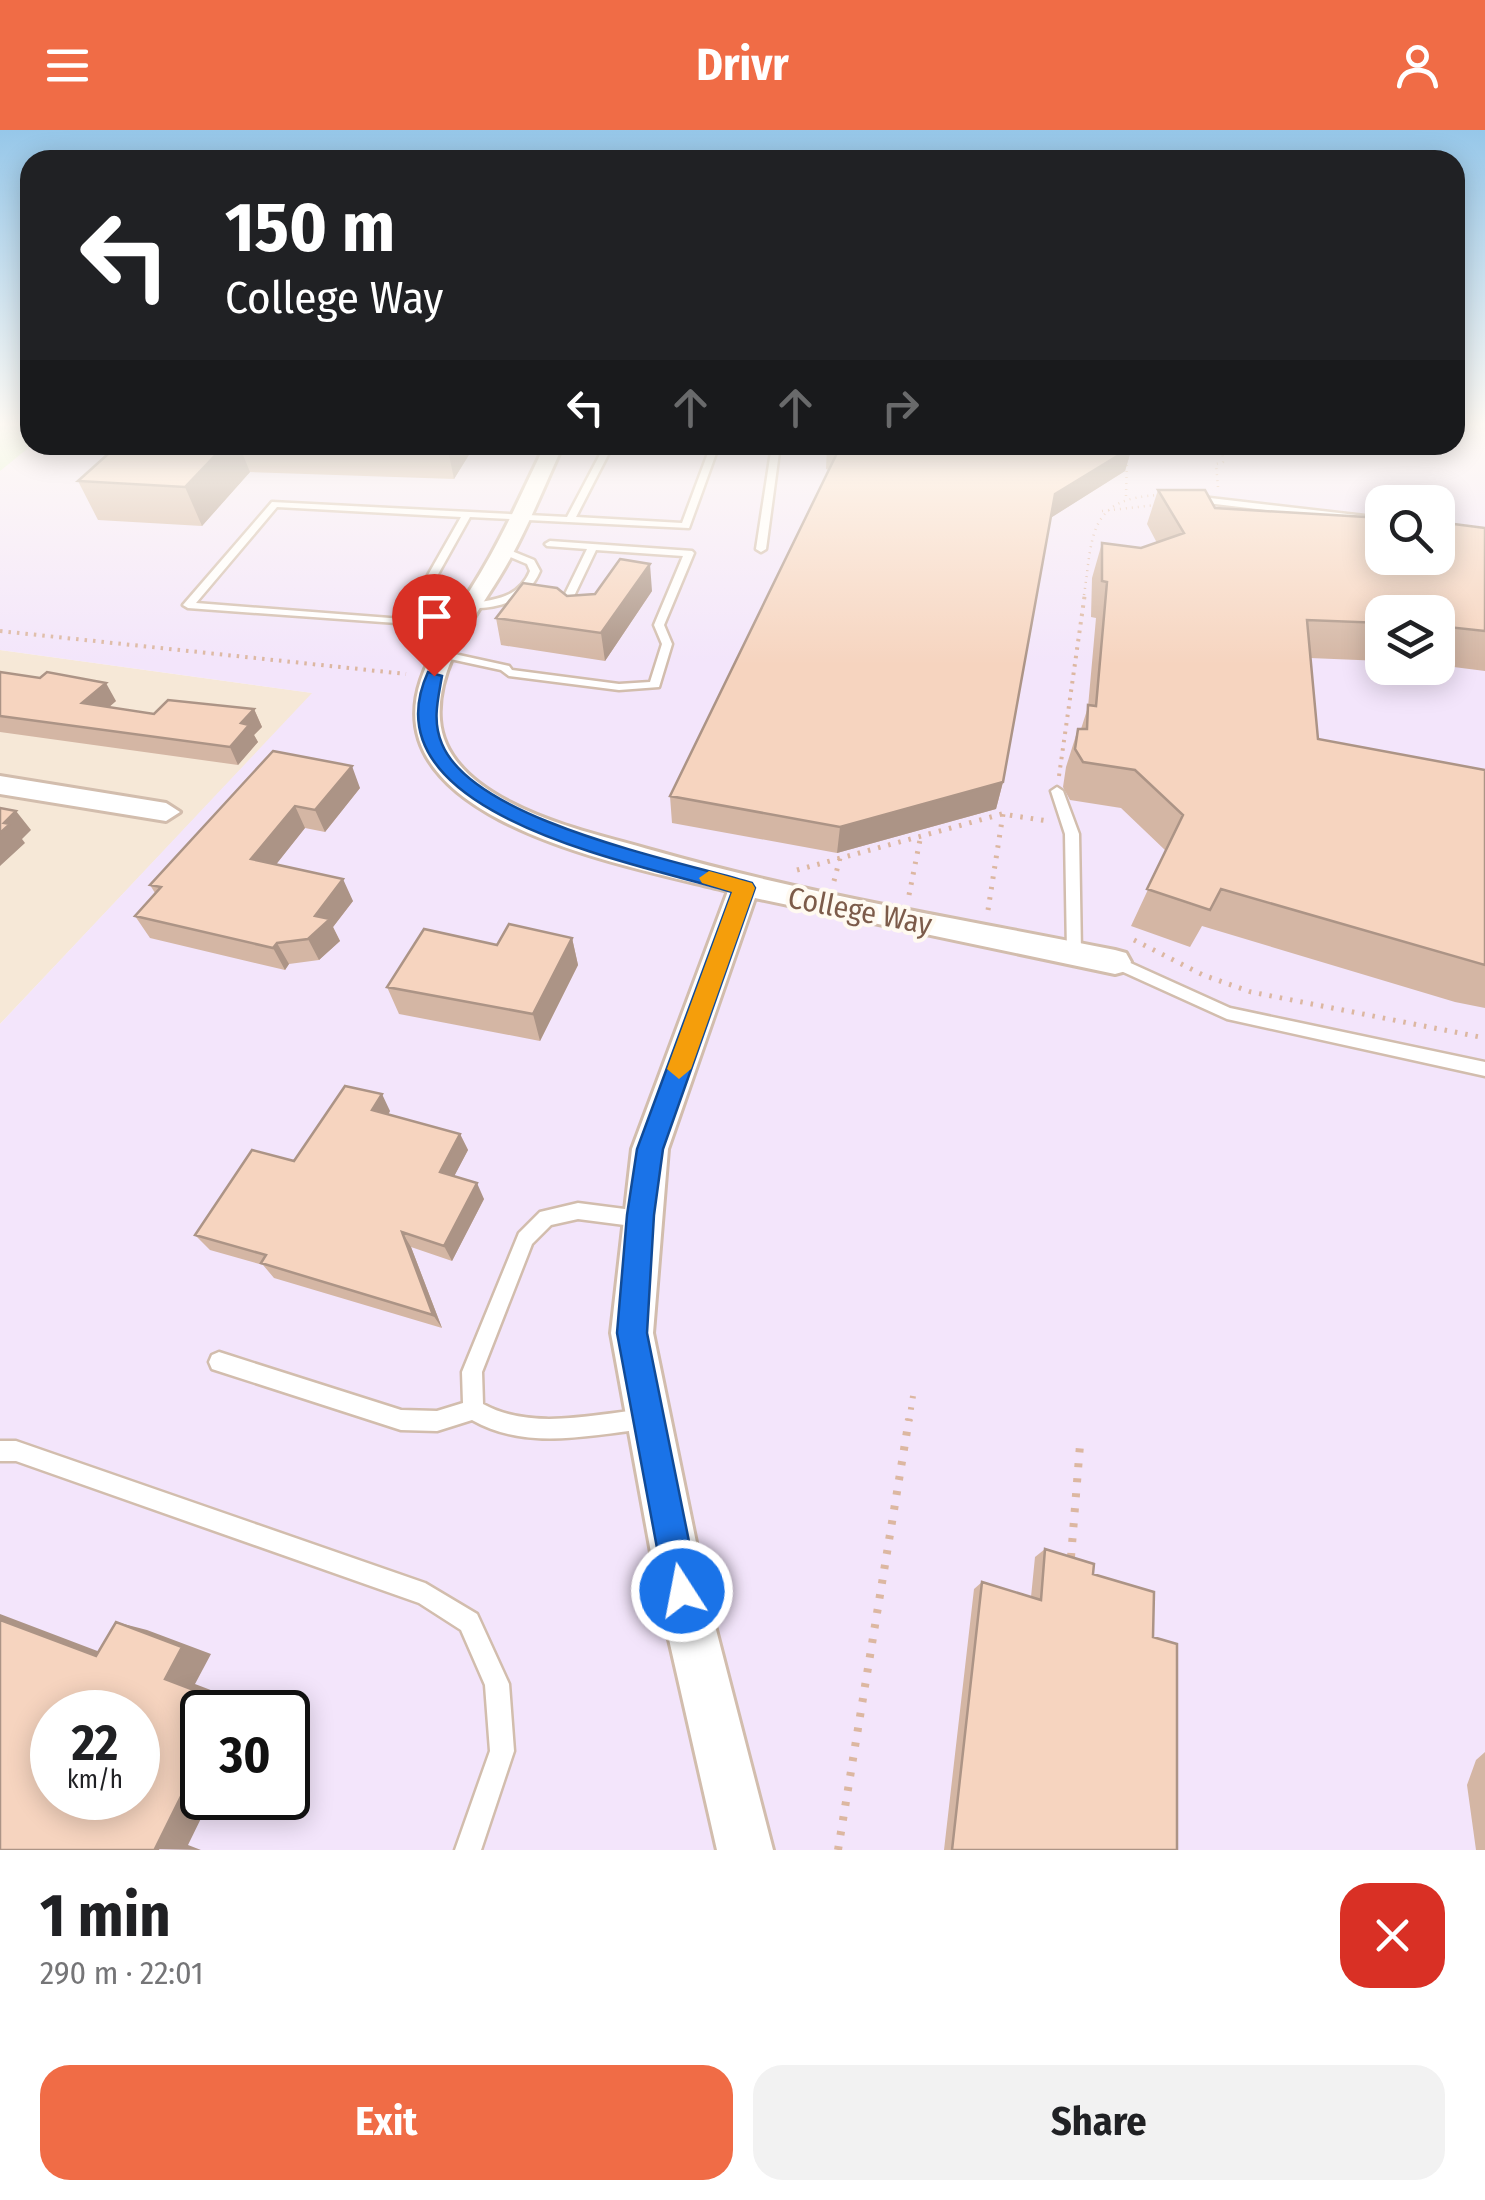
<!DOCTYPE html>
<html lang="en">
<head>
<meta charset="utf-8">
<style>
	:root { --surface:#fff; --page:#f2f2f2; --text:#202124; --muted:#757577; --accent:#f06c46 }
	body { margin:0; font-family:"Fira Sans Condensed",sans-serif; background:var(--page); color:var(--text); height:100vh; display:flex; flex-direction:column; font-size:38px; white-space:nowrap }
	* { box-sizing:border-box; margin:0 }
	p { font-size:32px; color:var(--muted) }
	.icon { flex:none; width:55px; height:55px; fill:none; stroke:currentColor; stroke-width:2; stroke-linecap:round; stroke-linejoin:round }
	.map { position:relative; height:1720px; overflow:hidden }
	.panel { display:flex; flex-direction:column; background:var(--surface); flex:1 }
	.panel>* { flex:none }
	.guide { position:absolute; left:20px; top:20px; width:1445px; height:305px; border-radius:30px; box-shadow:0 5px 25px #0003; background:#202124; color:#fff; overflow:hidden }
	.fabs { position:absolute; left:1365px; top:355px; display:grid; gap:20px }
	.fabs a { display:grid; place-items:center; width:90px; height:90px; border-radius:20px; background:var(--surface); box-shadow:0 5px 25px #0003; font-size:50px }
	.speed { position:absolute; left:30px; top:1560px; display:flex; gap:20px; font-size:50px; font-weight:700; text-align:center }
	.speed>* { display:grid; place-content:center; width:130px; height:130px; border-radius:50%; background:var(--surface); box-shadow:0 5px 25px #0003; line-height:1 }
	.speed small { font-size:25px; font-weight:400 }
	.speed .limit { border:5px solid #111; border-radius:15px; background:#fff; color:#111 }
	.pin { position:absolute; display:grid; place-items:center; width:85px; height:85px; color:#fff; margin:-102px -42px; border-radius:50% 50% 50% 0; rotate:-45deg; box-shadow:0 0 10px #0007 }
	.pin .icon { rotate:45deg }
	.me { position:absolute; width:110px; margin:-55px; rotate:349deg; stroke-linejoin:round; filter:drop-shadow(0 0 8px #0008) }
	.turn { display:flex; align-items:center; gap:35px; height:210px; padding:0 40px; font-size:45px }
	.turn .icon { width:130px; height:130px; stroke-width:2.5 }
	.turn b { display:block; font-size:70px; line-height:85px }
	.lanes { display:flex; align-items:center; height:95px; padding:0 40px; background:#0003; justify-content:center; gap:50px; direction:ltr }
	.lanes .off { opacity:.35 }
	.round { display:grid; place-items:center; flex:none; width:105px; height:105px; border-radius:30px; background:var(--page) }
	.head { display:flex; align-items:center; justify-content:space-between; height:170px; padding:0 40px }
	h1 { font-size:60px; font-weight:700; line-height:75px }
	.cta { display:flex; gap:20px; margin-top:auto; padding:20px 40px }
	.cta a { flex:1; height:115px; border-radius:30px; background:var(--accent); color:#fff; font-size:40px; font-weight:700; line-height:115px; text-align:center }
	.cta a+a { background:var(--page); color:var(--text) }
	header { display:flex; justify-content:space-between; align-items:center; height:130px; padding:0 40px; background:var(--accent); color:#fff; font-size:45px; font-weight:700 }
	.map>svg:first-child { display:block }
	.residential { fill:#f6e8d7 }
	.education { fill:#f3e5fb; fill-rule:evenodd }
	.green { fill:#d6eec6 }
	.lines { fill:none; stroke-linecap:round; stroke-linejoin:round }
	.service-casing { stroke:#d2bdad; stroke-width:5 }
	.minor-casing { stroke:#d2bdad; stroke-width:6 }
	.path-far4 { stroke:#dcb7a1; stroke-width:2.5; stroke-dasharray:1 5; stroke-linecap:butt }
	.path-far3 { stroke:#dcb7a1; stroke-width:4; stroke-dasharray:2.5 6; stroke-linecap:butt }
	.path-far2 { stroke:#dcb7a1; stroke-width:5; stroke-dasharray:2.5 8; stroke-linecap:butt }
	.path-far1 { stroke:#dcb7a1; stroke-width:6; stroke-dasharray:2.5 9; stroke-linecap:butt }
	.path { stroke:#dcb7a1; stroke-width:8; stroke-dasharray:4 11; stroke-linecap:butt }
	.service { fill:#fff; fill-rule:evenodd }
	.minor { fill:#fff; fill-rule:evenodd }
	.wall { fill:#d4b6a4 }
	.shaded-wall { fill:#ac9486 }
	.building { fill:#f6d4bf; stroke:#ac9486; stroke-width:2.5; fill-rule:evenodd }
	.route { fill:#1a73e8; stroke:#114b97; stroke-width:2.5 }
	.slow { fill:#f59e0b }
	.labels { text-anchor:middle; stroke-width:8; stroke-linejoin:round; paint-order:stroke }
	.street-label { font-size:30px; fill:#7c5b4a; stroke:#fffaf1 }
</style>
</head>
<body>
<header><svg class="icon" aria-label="menu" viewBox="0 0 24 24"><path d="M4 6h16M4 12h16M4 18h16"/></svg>Drivr<svg class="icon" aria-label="person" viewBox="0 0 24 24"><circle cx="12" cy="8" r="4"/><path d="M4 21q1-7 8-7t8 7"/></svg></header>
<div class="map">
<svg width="1485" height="1720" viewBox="0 0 1485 1720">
	<rect width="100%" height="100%" fill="#fef6e9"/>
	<path class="residential" d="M 0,520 L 313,563 L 0,894 Z"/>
	<path class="education" d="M 0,294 L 30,294 L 30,315 L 1455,315 L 1455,294 L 1485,294 L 1485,1720 L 0,1720 L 0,894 L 312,563 L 0,520 ZM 1382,372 L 1438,372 L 1438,428 L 1382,428 ZM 1382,482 L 1438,482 L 1438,538 L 1382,538 ZM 52,1582 L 138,1582 L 138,1668 L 52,1668 ZM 202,1582 L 288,1582 L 288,1668 L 202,1668 Z"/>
	<path class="green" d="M 0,294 L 30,294 L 32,315 L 0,341 Z"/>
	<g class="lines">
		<g class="service-casing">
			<path id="service" d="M 605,315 L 613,315 L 576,387 L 682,393 L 711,315 L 719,315 L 689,398 L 470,387 L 413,489 L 462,493 L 467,496 L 466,498 L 188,478 L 183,475 L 272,372 L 567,387 ZM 277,377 L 461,387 L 403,489 L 196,473 Z
				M 772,315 L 780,315 L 766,419 L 761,422 L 756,419 Z
				M 1193,366 L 1382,388 L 1382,394 L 1190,371 L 1190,367 Z
				M 550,411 L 692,421 L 694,423 L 664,495 L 672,514 L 659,557 L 619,560 L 509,546 L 501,540 L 441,527 L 441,523 L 445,522 L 509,536 L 512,540 L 619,554 L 650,552 L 662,514 L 654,495 L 683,426 L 596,420 L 574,466 L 574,484 L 569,487 L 564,484 L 564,466 L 587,419 L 547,416 L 545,414 Z
				M 501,419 L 507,419 L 534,430 L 540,441 C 528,470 500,479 470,478 L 470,474 C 496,469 519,468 530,441 L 527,434 L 501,423 Z
				M 1057,657 L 1063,661 L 1079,704 L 1081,823 L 1074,828 L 1067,823 L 1065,704 L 1051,661 Z
				M 1115,826 L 1230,878 L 1485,932 L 1485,946 L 1227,889 L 1110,836 L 1108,832 Z
				M 578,1073 L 640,1081 L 646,1083 L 649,1089 L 646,1095 L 640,1097 L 578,1089 L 551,1095 L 532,1114 L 482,1242 L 483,1274 C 532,1301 594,1284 647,1279 L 654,1282 L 657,1289 L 654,1296 L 647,1299 C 588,1305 526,1321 472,1290 L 437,1301 L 401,1300 L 212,1239 L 209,1232 L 212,1225 L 219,1222 L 401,1280 L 437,1281 L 463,1273 L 462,1242 L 519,1103 L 540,1082 Z
				M 0,1311 L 16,1311 L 425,1453 L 477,1484 L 509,1554 L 514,1621 L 481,1720 L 455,1720 L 490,1621 L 485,1555 L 461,1500 L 419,1473 L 16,1331 L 0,1331 Z"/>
		</g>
		<g class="minor-casing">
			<path id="minor" d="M 545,315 L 563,315 C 546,352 531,390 512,425 C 486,475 435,530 440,590 C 443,630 478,656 511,673 C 555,696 607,707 655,721 C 806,764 961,789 1115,820 L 1126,823 L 1131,832 L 1126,841 L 1115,844 L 755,768 L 668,1019 L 653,1203 L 706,1461 L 773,1720 L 717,1720 L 658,1461 L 611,1203 L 632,1019 L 728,761 C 635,737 373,693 421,550 C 435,509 463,474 484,437 C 507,398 525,356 545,315 Z
				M 0,646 L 166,673 L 180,682 L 166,691 L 0,664 Z"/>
		</g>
		<path class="path-far4" d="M 1218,357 L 1216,334 L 1223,332 L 1222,315
			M 1126,366 L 1127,328
			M 1102,381 L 1156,375
			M 1084,465 C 1093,406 1087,368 1160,365"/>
		<path class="path-far3" d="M 0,501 L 406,544
			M 1059,646 L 1085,463"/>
		<path class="path-far2" d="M 797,740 L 1002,684 L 1048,691
			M 834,751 L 840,728
			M 909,765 L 921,705
			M 988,780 L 1003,684
			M 1134,810 L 1203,845 L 1251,862 L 1485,908"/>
		<path class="path-far1" d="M 909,1291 L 913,1266"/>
		<path class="path" d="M 1071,1427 L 1080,1315
			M 838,1720 L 909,1289"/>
		<use href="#service" class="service"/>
		<use href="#minor" class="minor"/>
	</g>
	<path class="wall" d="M 118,315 L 475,315 L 454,349 L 250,342 L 202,396 L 98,390 L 78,351 Z
		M 827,315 L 1132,317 L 1125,341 L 1050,388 L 1003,652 L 996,679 L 837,723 L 672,693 L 670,666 L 829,340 L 826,339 Z
		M 1158,360 L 1215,378 L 1485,398 L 1485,541 L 1438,535 L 1438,482 L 1382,482 L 1382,531 L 1310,528 L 1318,609 L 1485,640 L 1485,878 L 1455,872 L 1202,796 L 1190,817 L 1131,796 L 1166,721 L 1121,678 L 1070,670 L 1063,657 L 1066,637 L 1078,599 L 1081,599 L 1088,577 L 1096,488 L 1091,487 L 1092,448 L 1102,413 L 1141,418 L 1157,413 L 1147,394 Z
		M 652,461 L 605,531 L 501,515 L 496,488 L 567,466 Z
		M 0,542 L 116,571 L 109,577 L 154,584 L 254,579 L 262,597 L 254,605 L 258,612 L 238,635 L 0,602 Z
		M 273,621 L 360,658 L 325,702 L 305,698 L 276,734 L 353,771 L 333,797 L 340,811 L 319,830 L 289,834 L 285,840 L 150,808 L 135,786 L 155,763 L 150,755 Z
		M 572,808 L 578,835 L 540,911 L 399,884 L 387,857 L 497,815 Z
		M 390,981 L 388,985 L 460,1004 L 468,1020 L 454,1046 L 484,1069 L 452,1131 L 411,1117 L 442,1198 L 274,1148 L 263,1135 L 210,1120 L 195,1105 L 294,1031 Z
		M 1045,1419 L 1093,1444 L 1153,1507 L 1177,1720 L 944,1720 L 974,1459 L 982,1452 L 1031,1467 L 1035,1427 Z
		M 1485,1622 L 1485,1720 L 1476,1720 L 1467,1655 L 1476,1630 Z"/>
	<path class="shaded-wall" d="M 225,315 L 239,315 L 250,342 L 202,396 L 185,357 Z
		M 447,315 L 475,315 L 454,349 Z
		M 1132,317 L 1125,341 L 1049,389 L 1055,364 Z
		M 650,434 L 652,461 L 605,531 L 601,503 Z
		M 106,553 L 116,571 L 93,591 L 82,573 Z
		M 254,579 L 262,597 L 254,605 L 258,612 L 238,635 L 230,617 L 241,593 Z
		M 352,636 L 360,658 L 325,702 L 315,680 Z
		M 1003,652 L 996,679 L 837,723 L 840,697 Z
		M 295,676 L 305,698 L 263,751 L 251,729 Z
		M 16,681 L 31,700 L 22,709 L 25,713 L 0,736 L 0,703 L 4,693 Z
		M 343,749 L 353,771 L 333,797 L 340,811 L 319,830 L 308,809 L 315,786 Z
		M 572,808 L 578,835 L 540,911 L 533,884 Z
		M 277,813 L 289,834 L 285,840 L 273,818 Z
		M 382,964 L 390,981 L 381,997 L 372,980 Z
		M 460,1004 L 468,1020 L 448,1058 L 440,1042 Z
		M 477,1053 L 484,1069 L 452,1131 L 444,1116 Z
		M 402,1102 L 411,1117 L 442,1198 L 433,1185 Z
		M 0,1484 L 129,1533 L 96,1526 L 0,1490 Z
		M 116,1492 L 147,1500 L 211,1524 L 195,1554 L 255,1577 L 252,1582 L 223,1582 L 165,1549 Z
		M 202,1624 L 202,1668 L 211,1668 L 188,1715 L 201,1720 L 155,1719 Z"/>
	<path class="building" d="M 118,315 L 225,315 L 185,357 L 78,351 Z
		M 827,315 L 1115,315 L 1132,317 L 1055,364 L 1003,652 L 840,697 L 670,666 L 840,317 Z
		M 1158,360 L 1205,360 L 1215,378 L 1382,388 L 1382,428 L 1438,428 L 1438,392 L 1485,398 L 1485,501 L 1438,496 L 1438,482 L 1382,482 L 1382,493 L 1307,490 L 1318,609 L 1485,640 L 1485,835 L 1221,759 L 1210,780 L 1147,759 L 1183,685 L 1135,640 L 1083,632 L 1075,619 L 1078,599 L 1087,599 L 1088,575 L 1096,576 L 1107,452 L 1102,451 L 1102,413 L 1141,418 L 1184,403 Z
		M 620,429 L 650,434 L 601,503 L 496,488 L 523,453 L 557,458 L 567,466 L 595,464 Z
		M 0,542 L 40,548 L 47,542 L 106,553 L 82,573 L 154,584 L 168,570 L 254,579 L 241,593 L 249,595 L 230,617 L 0,586 Z
		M 273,621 L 352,636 L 315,680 L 295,676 L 251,729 L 343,749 L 315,786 L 330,789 L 308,809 L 277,813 L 273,818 L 135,786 L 161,757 L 150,755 Z
		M 0,678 L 16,681 L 4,693 L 10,694 L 0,703 Z
		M 509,794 L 572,808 L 533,884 L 387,857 L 424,799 L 497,815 Z
		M 345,956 L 382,964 L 372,980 L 460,1004 L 440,1042 L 477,1053 L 444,1116 L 402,1102 L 433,1185 L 261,1133 L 266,1125 L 195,1105 L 252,1020 L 294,1031 Z
		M 1045,1419 L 1094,1434 L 1093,1444 L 1154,1462 L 1153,1507 L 1177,1514 L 1177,1720 L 952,1720 L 982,1452 L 1041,1470 Z
		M 0,1490 L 96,1526 L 116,1492 L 182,1517 L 165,1549 L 228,1573 L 223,1582 L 202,1582 L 202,1624 L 155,1719 L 159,1720 L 0,1720 ZM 52,1582 L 138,1582 L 138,1668 L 52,1668 Z"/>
	<linearGradient id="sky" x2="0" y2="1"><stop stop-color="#96c7e9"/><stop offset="0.55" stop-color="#fffbf5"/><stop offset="1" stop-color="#fffbf5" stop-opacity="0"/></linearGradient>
	<rect width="1485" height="535" fill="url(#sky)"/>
	<path class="route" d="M 428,542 L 442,546 C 438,569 432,591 442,614 C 474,691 675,730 752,753 L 755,758 L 663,1019 L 654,1085 L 647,1203 L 699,1461 L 694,1473 L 682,1478 L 670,1473 L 665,1461 L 617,1203 L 627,1085 L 637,1019 L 732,762 C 643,734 362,686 428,542 Z"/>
	<path class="slow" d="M 709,741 L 752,753 L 755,758 L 691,939 L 679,949 L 667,939 L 732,762 L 702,753 L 699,748 Z"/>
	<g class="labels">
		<g class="street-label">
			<text transform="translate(860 781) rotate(11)" y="10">College Way</text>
		</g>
	</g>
</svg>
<div class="fabs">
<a><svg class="icon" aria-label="search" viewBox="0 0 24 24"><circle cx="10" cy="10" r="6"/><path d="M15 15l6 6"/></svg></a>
<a><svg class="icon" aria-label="layers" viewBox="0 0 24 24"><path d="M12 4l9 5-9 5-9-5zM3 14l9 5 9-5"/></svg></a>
</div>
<div class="speed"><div>22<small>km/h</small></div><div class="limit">30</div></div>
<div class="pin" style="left:434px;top:546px;background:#d93025"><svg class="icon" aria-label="arrive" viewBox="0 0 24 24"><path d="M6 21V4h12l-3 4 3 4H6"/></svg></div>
<svg class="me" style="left:682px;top:1461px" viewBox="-20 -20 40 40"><circle r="17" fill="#1a73e8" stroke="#fff" stroke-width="3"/><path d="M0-11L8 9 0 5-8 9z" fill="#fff"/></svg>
<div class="guide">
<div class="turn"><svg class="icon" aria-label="left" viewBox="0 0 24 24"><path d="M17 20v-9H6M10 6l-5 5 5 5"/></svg><div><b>150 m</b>College Way</div></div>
<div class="lanes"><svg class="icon" aria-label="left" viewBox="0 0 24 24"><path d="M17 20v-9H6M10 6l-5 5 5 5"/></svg><svg class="icon off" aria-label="ahead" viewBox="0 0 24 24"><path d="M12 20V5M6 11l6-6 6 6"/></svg><svg class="icon off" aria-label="ahead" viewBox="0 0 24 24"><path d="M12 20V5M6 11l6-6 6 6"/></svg><svg class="icon off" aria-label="right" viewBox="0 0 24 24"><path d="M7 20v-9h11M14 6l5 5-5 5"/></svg></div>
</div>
</div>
<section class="panel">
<div class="head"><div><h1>1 min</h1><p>290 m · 22:01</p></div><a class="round" style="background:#d93025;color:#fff"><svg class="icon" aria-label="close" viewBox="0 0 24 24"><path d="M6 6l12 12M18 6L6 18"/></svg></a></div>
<div class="cta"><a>Exit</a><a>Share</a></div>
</section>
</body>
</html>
